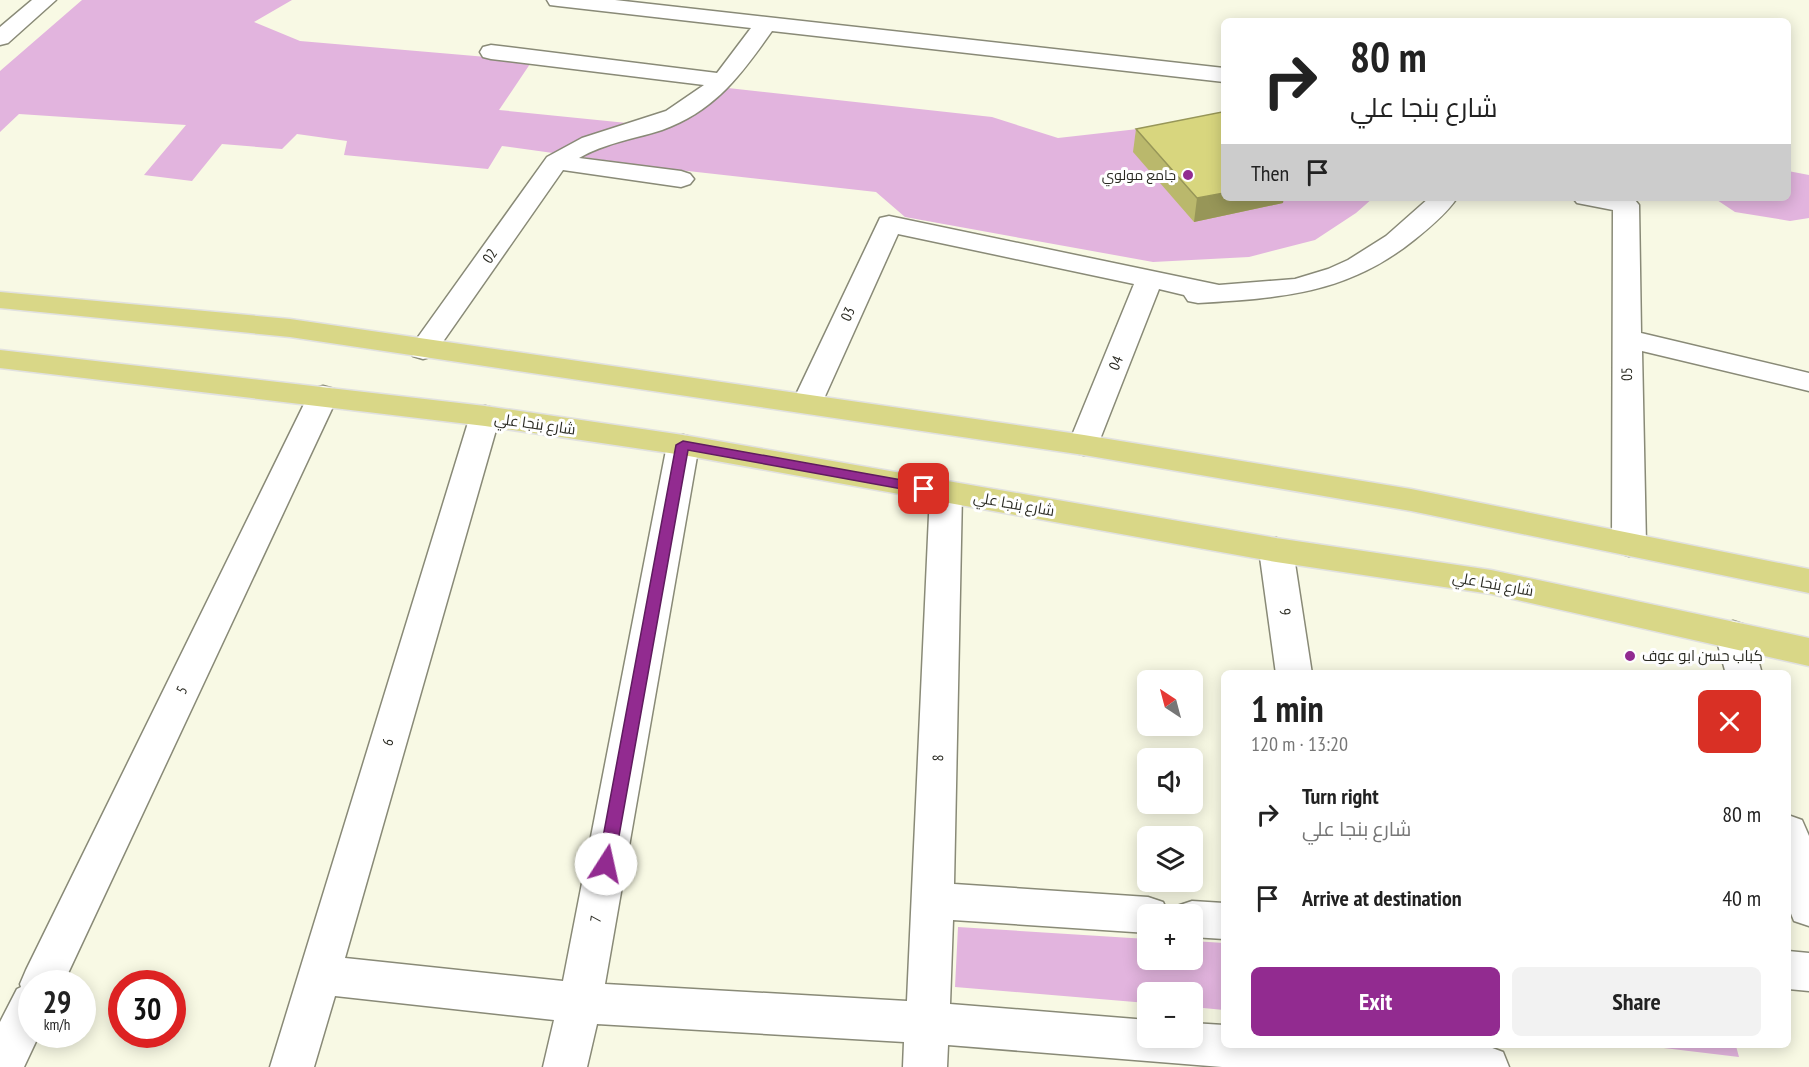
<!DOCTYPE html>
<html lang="en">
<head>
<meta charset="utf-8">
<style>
	:root { --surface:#fff; --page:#f2f2f2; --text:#222; --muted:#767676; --accent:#922b90 }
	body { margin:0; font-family:"PT Sans Narrow",Cairo,sans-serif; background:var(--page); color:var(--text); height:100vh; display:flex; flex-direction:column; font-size:22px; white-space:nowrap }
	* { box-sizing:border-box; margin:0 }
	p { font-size:20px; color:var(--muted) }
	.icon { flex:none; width:33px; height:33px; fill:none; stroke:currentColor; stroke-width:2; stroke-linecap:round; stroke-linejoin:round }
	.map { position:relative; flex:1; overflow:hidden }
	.side { position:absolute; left:1221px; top:670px; width:570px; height:378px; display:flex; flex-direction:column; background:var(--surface); border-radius:9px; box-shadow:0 3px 15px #0003 }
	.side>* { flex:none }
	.hud { position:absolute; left:1221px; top:18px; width:570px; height:183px; border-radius:9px; box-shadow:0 3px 15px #0003; background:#fff; color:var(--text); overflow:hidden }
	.needle { width:39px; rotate:324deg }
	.fabs { position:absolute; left:1137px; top:670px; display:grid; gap:12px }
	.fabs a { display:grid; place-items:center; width:66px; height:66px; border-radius:9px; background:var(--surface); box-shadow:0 3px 15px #0003; font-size:30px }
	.speed { position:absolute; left:18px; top:970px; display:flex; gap:12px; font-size:30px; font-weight:700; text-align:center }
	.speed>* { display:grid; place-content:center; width:78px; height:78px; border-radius:50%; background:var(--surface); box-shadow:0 3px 15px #0003; line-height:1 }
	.speed small { font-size:15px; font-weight:400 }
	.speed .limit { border:9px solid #d22; background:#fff; color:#111 }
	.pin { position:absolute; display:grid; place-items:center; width:51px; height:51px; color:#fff; margin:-26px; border-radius:12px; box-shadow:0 3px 9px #0006 }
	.me { position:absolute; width:66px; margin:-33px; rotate:10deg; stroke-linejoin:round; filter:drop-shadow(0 0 4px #0008) }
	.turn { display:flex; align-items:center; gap:21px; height:126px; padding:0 30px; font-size:27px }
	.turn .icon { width:78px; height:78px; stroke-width:2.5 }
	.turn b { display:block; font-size:42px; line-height:51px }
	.then { display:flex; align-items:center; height:57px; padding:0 30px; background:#0003; gap:12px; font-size:22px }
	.round { display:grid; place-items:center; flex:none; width:63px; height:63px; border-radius:9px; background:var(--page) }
	.overview { display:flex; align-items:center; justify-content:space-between; height:102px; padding:0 30px }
	h1 { font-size:36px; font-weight:800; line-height:45px }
	.action { display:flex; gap:12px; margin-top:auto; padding:12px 30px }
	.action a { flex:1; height:69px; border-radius:9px; background:var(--accent); color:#fff; font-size:24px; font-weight:800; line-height:69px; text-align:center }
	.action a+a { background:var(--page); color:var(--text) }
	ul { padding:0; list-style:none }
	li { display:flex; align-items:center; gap:18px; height:84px; padding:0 30px }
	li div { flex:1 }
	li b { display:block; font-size:22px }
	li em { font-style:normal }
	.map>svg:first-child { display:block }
	.green { fill:#e2b4de }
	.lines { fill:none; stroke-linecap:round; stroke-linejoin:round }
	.minor-casing { stroke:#898a77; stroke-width:3 }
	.major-casing { stroke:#e1e1e0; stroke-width:3 }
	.minor { fill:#fff; fill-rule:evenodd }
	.major { fill:#d9d787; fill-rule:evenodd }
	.wall { fill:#bab86c }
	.shaded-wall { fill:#979658 }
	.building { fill:#d8d67e; stroke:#979658; stroke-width:1.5 }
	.route { fill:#922b90; stroke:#5f1c5e; stroke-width:1.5 }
	.poi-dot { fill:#922b90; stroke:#fff; stroke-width:2 }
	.labels { text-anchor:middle; stroke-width:6; stroke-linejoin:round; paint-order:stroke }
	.far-poi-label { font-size:14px; fill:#2b2b23; stroke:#fff; text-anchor:end }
	.street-label { font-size:15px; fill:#2b2b23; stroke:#fff }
	.poi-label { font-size:15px; fill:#2b2b23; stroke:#fff; text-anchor:start }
</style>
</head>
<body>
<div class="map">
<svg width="1809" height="1067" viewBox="0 0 1809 1067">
	<rect width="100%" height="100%" fill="#f8f9e4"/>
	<path class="green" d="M 82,0 L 292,0 L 254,22 L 300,41 L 532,61 L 499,110 L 627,123 L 666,114 L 692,98 L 701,85 L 992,117 L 1058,138 L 1191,123 L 1224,198 L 1373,198 L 1356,213 L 1315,240 L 1249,257 L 1153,262 L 905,217 L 876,192 L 661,168 L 502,146 L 488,169 L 344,155 L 347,141 L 297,134 L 282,149 L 222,144 L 192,181 L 144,175 L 186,125 L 19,114 L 0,132 L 0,71 Z
		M 1788,171 L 1809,175 L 1809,218 L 1790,221 L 1735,212 L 1714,198 L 1788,198 Z
		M 958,927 L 1147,939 L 1148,960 L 1192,960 L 1193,941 L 1224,943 L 1224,1010 L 1193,1007 L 1192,993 L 1148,993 L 1147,1003 L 955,987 Z
		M 1647,1046 L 1736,1046 L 1739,1057 Z"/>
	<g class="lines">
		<g class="minor-casing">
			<path id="minor" d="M 32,0 L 56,0 L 8,43 L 0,45 L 0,27 Z
				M 547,0 L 615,0 L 1224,68 L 1224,82 L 772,31 C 741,75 715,111 662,130 C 634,139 605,143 579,158 L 681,171 L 690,174 L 694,179 L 690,184 L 681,187 L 563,170 L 433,356 L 423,359 L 413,356 L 408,350 L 413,344 L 547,157 L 582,138 L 666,111 L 704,85 L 491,59 L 483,57 L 480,52 L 483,47 L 491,45 L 717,73 L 751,28 L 558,6 L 550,5 Z
				M 1429,198 L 1457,198 C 1446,214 1429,228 1414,240 C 1347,294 1281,298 1198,303 L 1188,301 L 1184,295 L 1159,289 L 1095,452 L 1084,455 L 1073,452 L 1068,445 L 1134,284 L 898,234 L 822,403 L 818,410 L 807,413 L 796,410 L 792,403 L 880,218 L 889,216 L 1219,285 L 1295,279 L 1328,269 L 1348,260 L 1386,236 Z
				M 1573,198 L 1629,198 L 1635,200 L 1639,205 L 1641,333 L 1809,373 L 1809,391 L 1642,351 L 1646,544 L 1641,552 L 1629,556 L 1617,552 L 1612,544 L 1613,210 L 1577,203 Z
				M 323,386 L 334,389 L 338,396 L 63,984 L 32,984 L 32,1035 L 39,1035 L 24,1067 L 0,1067 L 0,1022 L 17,989 L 21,987 L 20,984 L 26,970 L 308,396 L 312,389 Z
				M 485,406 L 496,409 L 500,416 L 345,958 L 563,981 L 667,445 L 672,438 L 683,435 L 694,438 L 699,445 L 605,984 L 907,1001 L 930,493 L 935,485 L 946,482 L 957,485 L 962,493 L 954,884 L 1148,897 L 1163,902 L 1169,915 L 1148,915 L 1148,933 L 953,920 L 950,1004 L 1148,1020 L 1148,1038 L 1192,1038 L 1192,1023 L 1224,1025 L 1224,1046 L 1487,1046 L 1503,1052 L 1509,1067 L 1222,1067 L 948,1045 L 947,1067 L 903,1067 L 904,1042 L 597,1024 L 587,1067 L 543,1067 L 554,1020 L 335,996 L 314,1067 L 270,1067 L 470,416 L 474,409 Z
				M 1276,538 L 1288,542 L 1293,550 L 1312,674 L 1276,674 L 1259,550 L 1264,542 Z
				M 1733,621 L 1745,625 L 1751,634 L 1762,674 L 1726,674 L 1715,634 L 1721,625 Z
				M 1788,815 L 1802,820 L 1809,836 L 1809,926 L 1794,921 L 1788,906 Z
				M 1192,901 L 1224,903 L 1224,939 L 1192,937 L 1192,915 L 1173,915 L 1177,906 Z
				M 1788,951 L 1809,953 L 1809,991 L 1788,989 Z"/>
		</g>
		<g class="major-casing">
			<path id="major" d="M 0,292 L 290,319 L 1084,435 L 1411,489 L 1809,569 L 1809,593 L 1411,511 L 1084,455 L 290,337 L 0,308 Z
				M 0,350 L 485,406 L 683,435 L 1276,538 L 1491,570 L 1809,638 L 1809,666 L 1491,594 L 1276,562 L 683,455 L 485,426 L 0,368 Z"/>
		</g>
		<use href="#minor" class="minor"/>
		<use href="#major" class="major"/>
	</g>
	<path class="wall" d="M 1136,129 L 1283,203 L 1194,222 L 1133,152 Z"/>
	<path class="shaded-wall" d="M 1224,193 L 1224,198 L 1284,198 L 1283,203 L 1194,222 L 1197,198 Z"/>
	<path class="building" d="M 1222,112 L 1224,114 L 1224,193 L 1197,198 L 1136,129 Z"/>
	<path class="route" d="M 683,441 L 924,484 L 931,489 L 924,493 L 688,450 L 614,864 L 612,869 L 606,871 L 600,869 L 598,864 L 676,445 Z"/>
	<g class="poi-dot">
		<circle cx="1188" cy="175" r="6"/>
		<circle cx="1630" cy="656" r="6"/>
	</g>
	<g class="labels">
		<g class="far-poi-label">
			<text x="1176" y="180">جامع مولوي</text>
		</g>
		<g class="street-label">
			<text transform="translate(490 256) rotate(-55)" y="5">02</text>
			<text transform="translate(848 314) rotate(-66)" y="5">03</text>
			<text transform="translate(1116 363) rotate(-68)" y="5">04</text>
			<text transform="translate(1627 374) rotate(-91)" y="5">05</text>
			<text transform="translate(535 424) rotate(8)" y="5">شارع بنجا علي</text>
			<text transform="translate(1014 504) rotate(10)" y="5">شارع بنجا علي</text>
			<text transform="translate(1493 584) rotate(10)" y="5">شارع بنجا علي</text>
			<text transform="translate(1285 612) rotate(82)" y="5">9</text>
			<text transform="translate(182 690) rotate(-64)" y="5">5</text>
			<text transform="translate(388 742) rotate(-73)" y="5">6</text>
			<text transform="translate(938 758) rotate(-88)" y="5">8</text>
			<text transform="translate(596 919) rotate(-80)" y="5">7</text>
		</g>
		<g class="poi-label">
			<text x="1642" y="661">كباب حسن ابو عوف</text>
		</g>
	</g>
</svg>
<div class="fabs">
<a><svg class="needle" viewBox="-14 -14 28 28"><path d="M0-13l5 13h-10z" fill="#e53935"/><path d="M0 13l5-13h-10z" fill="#767676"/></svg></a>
<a><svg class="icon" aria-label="sound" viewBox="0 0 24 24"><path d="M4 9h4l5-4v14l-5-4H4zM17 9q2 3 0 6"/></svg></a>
<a><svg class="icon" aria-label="layers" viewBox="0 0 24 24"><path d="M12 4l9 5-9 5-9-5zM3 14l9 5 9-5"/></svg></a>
<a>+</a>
<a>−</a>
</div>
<div class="speed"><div>29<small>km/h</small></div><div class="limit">30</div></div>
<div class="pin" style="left:924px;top:489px;background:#d93025"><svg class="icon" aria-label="arrive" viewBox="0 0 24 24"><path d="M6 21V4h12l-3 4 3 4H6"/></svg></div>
<svg class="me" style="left:606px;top:864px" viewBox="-20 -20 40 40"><circle r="19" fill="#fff"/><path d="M0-13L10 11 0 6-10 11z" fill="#922b90"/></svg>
<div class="hud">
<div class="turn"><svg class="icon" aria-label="right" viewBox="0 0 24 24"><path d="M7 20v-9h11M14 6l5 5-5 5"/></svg><div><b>80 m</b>شارع بنجا علي</div></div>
<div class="then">Then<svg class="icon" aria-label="arrive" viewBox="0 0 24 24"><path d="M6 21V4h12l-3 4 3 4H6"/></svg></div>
</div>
<section class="side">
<div class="overview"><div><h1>1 min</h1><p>120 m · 13:20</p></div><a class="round" style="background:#d93025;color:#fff"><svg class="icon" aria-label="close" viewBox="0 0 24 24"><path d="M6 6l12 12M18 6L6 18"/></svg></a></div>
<ul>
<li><svg class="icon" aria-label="right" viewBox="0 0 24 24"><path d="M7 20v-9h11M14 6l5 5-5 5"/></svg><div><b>Turn right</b><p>شارع بنجا علي</p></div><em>80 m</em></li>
<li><svg class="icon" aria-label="arrive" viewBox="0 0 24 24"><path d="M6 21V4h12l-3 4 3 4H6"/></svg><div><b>Arrive at destination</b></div><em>40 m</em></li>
</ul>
<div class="action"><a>Exit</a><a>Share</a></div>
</section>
</div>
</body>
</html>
